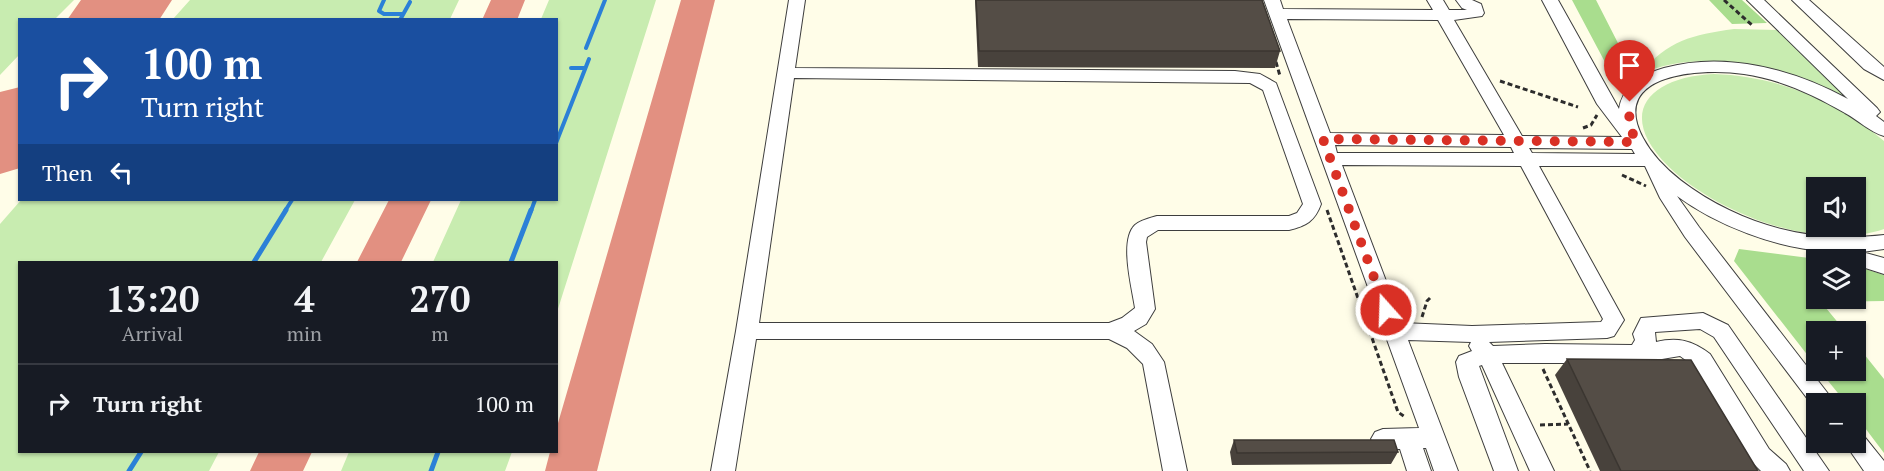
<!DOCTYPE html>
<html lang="en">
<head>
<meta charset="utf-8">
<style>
	:root { --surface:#171b24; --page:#242831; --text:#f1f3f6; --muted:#9ea1a6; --line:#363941 }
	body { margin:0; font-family:"PT Serif",serif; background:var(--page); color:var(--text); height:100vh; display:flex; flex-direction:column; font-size:22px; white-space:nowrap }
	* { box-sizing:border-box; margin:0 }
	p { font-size:20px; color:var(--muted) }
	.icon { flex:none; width:33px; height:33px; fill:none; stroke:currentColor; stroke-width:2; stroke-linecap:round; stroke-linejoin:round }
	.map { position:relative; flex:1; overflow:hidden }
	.drawer { position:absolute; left:18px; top:261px; width:540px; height:192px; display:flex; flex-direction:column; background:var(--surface); border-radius:0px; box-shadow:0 2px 4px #0004 }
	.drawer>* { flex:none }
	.banner { position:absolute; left:18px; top:18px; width:540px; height:183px; border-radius:0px; box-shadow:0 2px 4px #0004; background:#1a4fa0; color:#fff; overflow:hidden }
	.buttons { position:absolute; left:1806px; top:177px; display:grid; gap:12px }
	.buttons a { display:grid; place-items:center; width:60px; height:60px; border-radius:0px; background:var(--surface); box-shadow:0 2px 4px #0004; font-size:30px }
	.pin { position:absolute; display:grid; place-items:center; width:51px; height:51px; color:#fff; margin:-62px -26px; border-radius:50% 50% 50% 0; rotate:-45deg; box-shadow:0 0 6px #0007 }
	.pin .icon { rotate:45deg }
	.me { position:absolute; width:66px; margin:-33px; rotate:340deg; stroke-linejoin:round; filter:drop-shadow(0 0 4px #0008) }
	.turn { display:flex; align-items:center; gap:21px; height:126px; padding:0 24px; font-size:27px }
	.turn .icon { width:78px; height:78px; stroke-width:2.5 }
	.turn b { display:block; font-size:42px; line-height:51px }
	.then { display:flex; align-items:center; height:57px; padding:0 24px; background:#0003; gap:12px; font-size:22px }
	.eta { display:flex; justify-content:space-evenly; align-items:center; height:102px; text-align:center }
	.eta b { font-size:36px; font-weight:800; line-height:42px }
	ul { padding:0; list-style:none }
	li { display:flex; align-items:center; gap:18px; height:78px; padding:0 24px; border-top:2px solid var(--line) }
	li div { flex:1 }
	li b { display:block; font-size:22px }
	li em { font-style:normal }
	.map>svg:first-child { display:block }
	.green { fill:#c8ecb0; fill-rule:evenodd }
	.forest { fill:#a9dd8e }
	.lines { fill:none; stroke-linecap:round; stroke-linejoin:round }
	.stream-far1 { stroke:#2b80d7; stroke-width:4 }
	.stream { stroke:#2b80d7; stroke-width:5 }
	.taxiway { fill:#e29081; fill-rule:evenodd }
	.runway { fill:#e29081; fill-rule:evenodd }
	.minor-casing { stroke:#3e3e3e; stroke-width:2 }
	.path { stroke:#2d2d2d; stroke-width:3; stroke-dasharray:5 3; stroke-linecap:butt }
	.minor { fill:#fff; fill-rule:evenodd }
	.wall { fill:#48423c }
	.building { fill:#544d46; stroke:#3b3631; stroke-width:1.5 }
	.route { stroke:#d93025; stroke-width:10; stroke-dasharray:0 18 }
</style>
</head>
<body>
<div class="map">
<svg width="1884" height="471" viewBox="0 0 1884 471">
	<rect width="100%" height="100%" fill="#fffde8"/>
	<path class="green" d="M 0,0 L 74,0 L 55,19 L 20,20 L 19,55 L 0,75 Z
		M 190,0 L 459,0 L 450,19 L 173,19 Z
		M 549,0 L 656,0 L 557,312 L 556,262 L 433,262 L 461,200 L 556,200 L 556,20 L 541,19 Z
		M 1734,29 L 1778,30 L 1857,104 L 1740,64 C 1706,59 1672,60 1640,74 C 1668,40 1692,35 1734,29 Z
		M 1714,74 C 1776,76 1837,100 1884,141 L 1884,229 C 1818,252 1718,214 1669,167 C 1615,114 1648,77 1714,74 ZM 1816,188 L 1856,188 L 1856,226 L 1816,226 Z
		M 21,200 L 355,200 L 321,262 L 20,262 L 20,452 L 219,452 L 209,471 L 0,471 L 0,224 Z
		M 349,452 L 512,452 L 505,471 L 341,471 Z"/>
	<path class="forest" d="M 1572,0 L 1596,0 L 1620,47 L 1615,81 Z
		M 1709,0 L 1742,0 L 1767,23 L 1732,24 Z
		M 1739,249 L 1817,259 L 1816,298 L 1856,298 L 1856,266 L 1884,275 L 1884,301 L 1821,302 L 1845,331 L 1816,332 L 1816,366 L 1734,261 Z
		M 1856,344 L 1884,379 L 1884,453 L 1856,416 L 1856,404 L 1846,403 L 1820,371 L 1856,370 Z"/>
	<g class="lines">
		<path class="stream-far1" d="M 384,0 L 379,11 L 384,14 L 403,14
			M 400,20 L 410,2
			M 586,48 L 605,0
			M 571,68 L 585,68
			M 556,143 L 589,59
			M 285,211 L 292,200
			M 531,211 L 535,200"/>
		<path class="stream" d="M 254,262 L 286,210
			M 511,262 L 531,210
			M 129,471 L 141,452
			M 431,471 L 438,452"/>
		<path class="taxiway" d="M 491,0 L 525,0 L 517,20 L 482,20 Z
			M 681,0 L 715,0 L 597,471 L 545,471 L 550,452 L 556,452 L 556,430 Z
			M 389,200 L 431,200 L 401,262 L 357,262 Z
			M 259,452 L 312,452 L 303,471 L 250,471 Z"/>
		<path class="runway" d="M 81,0 L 172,0 L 159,20 L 67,20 Z
			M 20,87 L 20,168 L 0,174 L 0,92 Z"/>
		<g class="minor-casing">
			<path id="minor" d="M 789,0 L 805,0 L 795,68 L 1235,71 L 1260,74 L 1276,83 L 1321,204 C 1315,221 1306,226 1289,230 L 1158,230 L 1147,237 L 1146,242 L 1155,309 L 1146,324 L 1134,331 L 1152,344 L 1164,362 L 1187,471 L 1163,471 L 1143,364 L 1127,348 L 1109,339 L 756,339 L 735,471 L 711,471 L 736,331 ZM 794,78 L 1250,83 L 1263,90 L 1303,204 L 1297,213 L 1289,216 L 1157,216 C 1150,218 1141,220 1135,225 C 1119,240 1132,288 1135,308 L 1122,318 L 1109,323 L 759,323 Z
				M 1264,0 L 1280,0 L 1283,9 L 1433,10 L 1427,0 L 1443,0 L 1449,10 L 1467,10 L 1462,8 L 1456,0 L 1472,0 L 1481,4 L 1484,13 L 1482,16 L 1454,20 L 1522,136 L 1622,137 L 1597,104 L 1542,0 L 1558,0 L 1619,109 C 1623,85 1643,74 1664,68 C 1725,51 1793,69 1848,99 L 1747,0 L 1764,0 L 1877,108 L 1880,112 L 1876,116 L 1884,122 L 1884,136 C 1870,132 1858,120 1845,113 C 1814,95 1780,79 1744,74 C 1703,68 1608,72 1643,138 C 1660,170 1698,195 1729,210 C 1778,234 1830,241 1884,235 L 1884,249 L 1862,252 L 1884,258 L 1884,274 L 1856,265 L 1856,260 L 1840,260 L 1829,256 L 1826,251 C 1778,249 1716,225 1677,196 L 1699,227 L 1836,404 L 1816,404 L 1816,410 L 1685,237 L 1660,198 L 1645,166 L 1539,166 L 1624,320 L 1614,336 L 1607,338 L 1489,342 L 1493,346 L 1545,344 L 1632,345 L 1635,340 L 1633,334 L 1641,318 L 1703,313 L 1728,325 L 1829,471 L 1804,471 L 1714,337 L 1700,329 L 1655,332 L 1656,342 C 1677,337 1692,340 1710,354 L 1769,449 L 1786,464 L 1790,471 L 1761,471 L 1753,463 L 1694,366 L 1680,356 L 1638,363 L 1502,363 L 1554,471 L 1530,471 L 1482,365 L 1479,366 L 1518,471 L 1494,471 L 1459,377 L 1456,362 L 1459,356 L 1472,351 L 1469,346 L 1471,342 L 1408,340 L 1458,471 L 1434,471 L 1426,448 L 1423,448 L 1431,471 L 1407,471 L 1400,449 L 1383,449 L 1375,446 L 1371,439 L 1375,432 L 1383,429 L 1419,428 ZM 1287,19 L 1438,20 L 1504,135 L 1330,133 ZM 1335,145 L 1511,147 L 1514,153 L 1337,153 ZM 1529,148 L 1632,149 L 1635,154 L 1532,153 ZM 1342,165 L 1521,166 L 1603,319 L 1601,322 L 1472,326 L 1402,323 Z
				M 1792,0 L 1809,0 L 1884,67 L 1884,80 L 1864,69 Z
				M 1856,432 L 1863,435 L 1884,461 L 1884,471 L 1864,471 L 1844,442 L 1856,442 Z"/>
		</g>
		<path class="path" d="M 1724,0 L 1753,26
			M 1276,62 L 1280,76
			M 1500,81 L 1578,107
			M 1583,128 L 1591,125 L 1597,115
			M 1622,175 L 1646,186
			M 1327,210 L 1398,412 L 1405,417
			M 1422,317 L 1427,301 L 1431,297
			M 1543,369 L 1590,471
			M 1540,425 L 1568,424"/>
		<use href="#minor" class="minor"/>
	</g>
	<path class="wall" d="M 975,0 L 1262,0 L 1280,51 L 1275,68 L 978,67 Z
		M 1567,359 L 1758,471 L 1600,471 L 1555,375 Z
		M 1234,440 L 1398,452 L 1391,464 L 1232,465 L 1230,452 Z"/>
	<path class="building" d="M 976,0 L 1262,0 L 1280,51 L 979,51 Z
		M 1567,359 L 1691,360 L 1758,471 L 1621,471 Z
		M 1234,440 L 1394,440 L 1398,452 L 1237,453 Z"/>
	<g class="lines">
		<path class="route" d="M 1386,310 L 1323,139 L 1636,142 L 1629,124 L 1630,102"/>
	</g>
</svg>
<div class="buttons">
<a><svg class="icon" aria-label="sound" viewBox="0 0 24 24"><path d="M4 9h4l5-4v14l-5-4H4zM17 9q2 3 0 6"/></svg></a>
<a><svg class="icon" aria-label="layers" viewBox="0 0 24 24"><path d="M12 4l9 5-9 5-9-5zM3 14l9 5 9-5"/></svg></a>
<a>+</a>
<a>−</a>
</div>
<div class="pin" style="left:1630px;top:102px;background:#d93025"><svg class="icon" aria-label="arrive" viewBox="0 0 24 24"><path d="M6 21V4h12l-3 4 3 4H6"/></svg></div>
<svg class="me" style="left:1386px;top:310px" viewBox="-20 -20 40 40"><circle r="17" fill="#d93025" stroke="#fff" stroke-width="3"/><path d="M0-11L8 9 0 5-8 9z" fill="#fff"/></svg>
<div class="banner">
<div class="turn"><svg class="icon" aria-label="right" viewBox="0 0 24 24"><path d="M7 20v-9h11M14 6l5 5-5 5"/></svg><div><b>100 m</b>Turn right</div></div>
<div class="then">Then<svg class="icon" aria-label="left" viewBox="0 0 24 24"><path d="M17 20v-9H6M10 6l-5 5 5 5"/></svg></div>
</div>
<section class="drawer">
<div class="eta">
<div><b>13:20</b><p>Arrival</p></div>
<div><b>4</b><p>min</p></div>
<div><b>270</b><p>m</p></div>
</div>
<ul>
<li><svg class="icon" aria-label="right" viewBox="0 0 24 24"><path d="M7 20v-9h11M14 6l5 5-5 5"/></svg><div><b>Turn right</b></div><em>100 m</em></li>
</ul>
</section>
</div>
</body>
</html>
